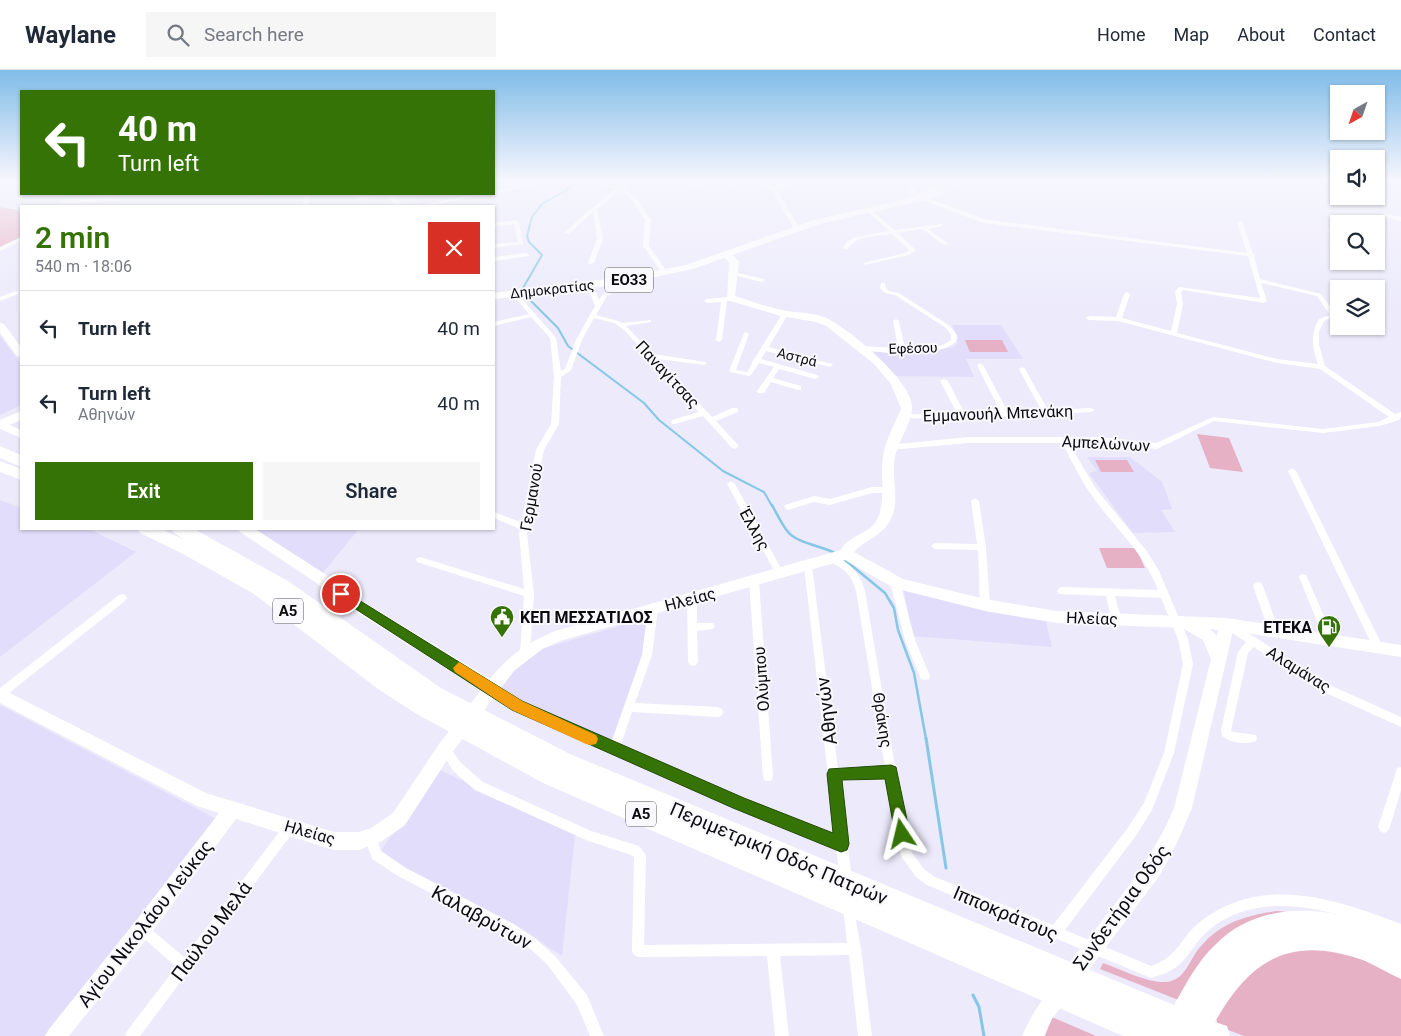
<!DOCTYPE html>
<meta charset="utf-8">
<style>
:root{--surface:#fff;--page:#f6f6f7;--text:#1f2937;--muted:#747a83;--line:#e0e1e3;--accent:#367306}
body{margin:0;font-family:Roboto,sans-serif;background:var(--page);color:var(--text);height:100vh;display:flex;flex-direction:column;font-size:19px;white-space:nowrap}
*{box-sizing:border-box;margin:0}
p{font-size:16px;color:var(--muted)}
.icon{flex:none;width:28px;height:28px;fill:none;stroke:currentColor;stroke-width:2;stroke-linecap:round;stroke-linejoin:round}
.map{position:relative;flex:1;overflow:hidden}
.side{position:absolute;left:20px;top:135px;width:475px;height:325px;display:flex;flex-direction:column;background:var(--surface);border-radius:0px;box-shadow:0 1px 4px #0004}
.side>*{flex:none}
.guide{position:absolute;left:20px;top:20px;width:475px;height:105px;border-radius:0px;box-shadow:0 1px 4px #0004;background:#367306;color:#fff;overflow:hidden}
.needle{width:32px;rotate:220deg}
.tools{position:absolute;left:1330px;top:15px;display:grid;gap:10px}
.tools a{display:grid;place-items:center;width:55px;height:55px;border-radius:0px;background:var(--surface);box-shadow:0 1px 4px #0004;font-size:25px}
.pin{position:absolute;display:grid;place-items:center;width:42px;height:42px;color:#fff;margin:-21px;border:2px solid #fff;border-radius:50%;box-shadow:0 1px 5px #0007}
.me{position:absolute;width:55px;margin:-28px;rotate:350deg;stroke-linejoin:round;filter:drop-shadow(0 0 4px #0008)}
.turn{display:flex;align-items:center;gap:18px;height:105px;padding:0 15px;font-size:22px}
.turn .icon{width:65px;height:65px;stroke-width:2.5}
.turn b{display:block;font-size:35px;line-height:42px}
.round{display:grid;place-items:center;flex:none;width:52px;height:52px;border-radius:0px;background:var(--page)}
.headline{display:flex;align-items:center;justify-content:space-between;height:85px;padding:0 15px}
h1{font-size:30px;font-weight:600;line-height:38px;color:var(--accent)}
.cta{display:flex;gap:10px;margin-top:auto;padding:10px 15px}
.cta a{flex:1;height:58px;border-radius:0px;background:var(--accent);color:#fff;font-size:20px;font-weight:600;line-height:58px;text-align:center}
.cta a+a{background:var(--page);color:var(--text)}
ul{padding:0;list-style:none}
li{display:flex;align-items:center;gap:15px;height:75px;padding:0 15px;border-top:1px solid var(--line)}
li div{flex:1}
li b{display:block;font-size:19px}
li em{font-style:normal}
header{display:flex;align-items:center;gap:30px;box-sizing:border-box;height:70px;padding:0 25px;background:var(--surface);border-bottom:1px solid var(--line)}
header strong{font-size:24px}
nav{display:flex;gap:28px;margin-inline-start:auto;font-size:18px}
.search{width:350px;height:45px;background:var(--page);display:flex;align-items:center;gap:12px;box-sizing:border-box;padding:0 18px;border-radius:0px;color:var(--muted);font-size:19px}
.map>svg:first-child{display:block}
.built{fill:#e2ddfa}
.green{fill:#e6b1c4}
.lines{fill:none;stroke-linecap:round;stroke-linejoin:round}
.stream-far2{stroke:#85c7e7;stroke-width:2}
.stream-far1{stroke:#85c7e7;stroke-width:2.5}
.stream{stroke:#85c7e7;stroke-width:3}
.street{fill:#fff;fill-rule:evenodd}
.secondary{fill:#fff;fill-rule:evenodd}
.primary{fill:#fff;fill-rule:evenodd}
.highway{fill:#fff;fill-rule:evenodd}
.route{fill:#367306;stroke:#234b04}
.slow{fill:#f59e0b}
.labels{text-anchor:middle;stroke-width:4;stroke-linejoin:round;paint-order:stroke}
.far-street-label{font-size:14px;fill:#0c0a11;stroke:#f9f9fd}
.shield{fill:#f9f9fd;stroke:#535258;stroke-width:1}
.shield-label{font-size:15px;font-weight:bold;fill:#0c0a11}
.street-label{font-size:16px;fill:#0c0a11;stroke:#f9f9fd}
.poi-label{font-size:16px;font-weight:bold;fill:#0c0a11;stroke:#f9f9fd;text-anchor:start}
.near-street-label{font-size:19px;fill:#0c0a11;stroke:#f9f9fd}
</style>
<header>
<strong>Waylane</strong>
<div class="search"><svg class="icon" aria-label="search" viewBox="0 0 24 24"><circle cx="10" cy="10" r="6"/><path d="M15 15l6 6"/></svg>Search here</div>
<nav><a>Home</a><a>Map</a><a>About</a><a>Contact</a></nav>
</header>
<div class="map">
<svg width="1401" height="966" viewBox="0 0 1401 966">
<rect width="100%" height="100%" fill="#eceafb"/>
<path class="built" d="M416,124H471L420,134Z
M952,255H1001L1023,289H966L974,307L896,306L873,282L926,283L953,277L957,274L958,268Z
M0,266L21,294V335L0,345Z
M1087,387H1130L1162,412L1172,439L1161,440L1175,462L1133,463L1089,403L1097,401Z
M0,430L21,438V459H89L136,482L0,587Z
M255,459H359L321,505Z
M904,521L975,537L1045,548L1052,577L912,566Z
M636,551L648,554L646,577L612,674L521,635L496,620L515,599L545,578Z
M0,635L218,750L47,966H0Z
M440,700L575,765L562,886L520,858L429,812L380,782L390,767L404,756Z"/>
<path class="green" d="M0,137L18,140L21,146V169L0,178Z
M965,270H1002L1008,282H970Z
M1197,364L1229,368L1243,402L1210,398Z
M1095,390H1127L1134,402H1101Z
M1099,478H1136L1145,498H1107Z
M1277,841L1335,846L1181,931L1100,899L1103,893C1121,899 1146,913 1166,912C1187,910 1189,888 1202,875C1222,852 1248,845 1277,841Z
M1331,877L1401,905V966H1244L1218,956L1216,948L1232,918L1277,883Z
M1052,947L1096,966H1045Z"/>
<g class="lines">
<path class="stream-far2" d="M563,109L570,114V118L542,134L532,147L527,166L529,172L542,185L523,218L525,225L558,258L568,276L644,333L659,350L723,401L764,422L772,436"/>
<path class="stream-far1" d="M772,435C777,444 782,455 788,462C797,473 822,476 835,483
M845,490L885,523L894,538L898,560L914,603L926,669"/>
<path class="stream" d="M926,668L946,798
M973,925L979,937L984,966"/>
<path class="street" d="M551,109H561L494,124V120Z
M575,109H585L620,117L630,109H635L625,118L637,129L651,150L649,176L668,203L667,204H663L643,176L645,150L633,131L621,120L597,139L603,169L594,193L589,194L588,193L597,169L593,142L569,164L564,163L581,147L616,119Z
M708,109H716L691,118L686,117Z
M717,109H724L736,115L731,116Z
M745,109H752L774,117L795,109H802L777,120L800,159L799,160L794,159L772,120Z
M904,109H909L915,121L918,124L953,109H960L922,126L984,149L1247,183L1237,152L1242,151L1253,184L1255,185L1254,186L1260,209L1321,224L1337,246L1324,251L1319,262V274L1325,296L1395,344L1401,342V347L1399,350L1380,356L1323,363L1214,351L1157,379L1101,373H1069L1096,419L1146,480L1159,501L1188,569L1193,594L1174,683L1152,740L1135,767L1065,860L1151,896C1179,887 1181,866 1201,851C1263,804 1336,829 1401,854V866C1343,844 1263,814 1208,861C1197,870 1191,883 1181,893C1173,901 1162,905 1151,908L1057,869L1054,870L1050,868L1049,866L927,815L916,807L901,786L887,707L839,709L852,809L850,813L846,815L842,813L840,809L836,778L610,682L513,639L487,621L486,618L487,615L491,614L495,615L521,633L611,673L642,585L648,539L650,536H656L658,539L652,585L635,633L718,637L722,639L723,642L722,645L718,647L632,642L620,677L835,766L804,496L805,494H811L812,496L838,699L885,697L856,521C851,503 844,499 828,491L827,489L828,487C833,486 835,487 840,489C854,497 861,506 865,521L896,702L912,783L924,799L935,807L1053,855L1127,759L1144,733L1164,683L1183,594L1178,569L1161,528L1115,526L1121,548L1119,551L1116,552L1113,551L1111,548L1106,526L1059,524L1057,521L1059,518L1062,517L1158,520C1142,479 1114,458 1090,423C1079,407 1071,389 1062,373H968L891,380L888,379L887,377L888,375L968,367H1101L1156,373L1213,347L1323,359L1378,352L1389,347L1320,299L1277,293L1118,251L1089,250L1086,248L1089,246L1116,247L1124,224L1127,222L1130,224L1122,248L1171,261L1177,234L1175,222L1179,217L1260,228L1248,186L983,153L915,127L910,122ZM1261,213L1317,226L1330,245L1319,249C1310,264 1312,278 1318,294L1277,289L1177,263L1183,234L1181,222L1183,220L1264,233L1267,231Z
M254,124H268L255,127L252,125Z
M305,124H311L308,136H302Z
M351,124H356L361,127L383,124H394L360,131L354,128Z
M478,124H488L427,136H417Z
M119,128L121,129V131L62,133L59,131L62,129Z
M870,139L895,160L942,154V156L928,159L949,174L944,175L922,159L898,163L915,179V181L909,185L864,195V193L905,183L909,180L892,164C878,166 856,165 848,179H844L843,178L847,171L855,167L889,161L868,142V140Z
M1384,143L1401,147V151L1385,147L1376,155V154H1371Z
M516,150L519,152L523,174L494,178V174L518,172L514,154L494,157V153Z
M1327,159L1339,161V165L1327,161Z
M21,167V171L0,181V177Z
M526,183L529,185L528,186L494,191V187Z
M734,202L764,209L765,210L762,212L732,205L731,204Z
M622,213L627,214L607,226L596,245L618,251L622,253L651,250V252L626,256L653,284L706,292L707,293L704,295L658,289L712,347L732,338H738V342L716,351L739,376L735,379L732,378L703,346L675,354H672L671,352L672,350L699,342L624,260L614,253L594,248L582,270L571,300L561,307L559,354L544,380L527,463L534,524L530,583L528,586L525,587L522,586L520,583L524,526L417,492L416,490L417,488L420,487L524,519L519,463L520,459L494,448V442L521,452L536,380L551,354L554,306L550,268L531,247L494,256V252L529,244L511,223L516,222L556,268L561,301L565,299L576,270L595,236L587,215L592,214L599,230L603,224Z
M881,213H885L886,218L889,221L899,223L950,256L957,265L956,272C935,288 885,284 860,279V277L862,276L898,278L893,251L896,249L899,251L905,279C921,279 938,280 951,270V265L946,258L895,225L885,223L880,218Z
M16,221L19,223L18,224L0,231V227Z
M728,227L731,229L727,231L722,270L719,272L716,270L721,232L707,233L704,231L707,229Z
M785,242L788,244L769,277L832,294L833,295L830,297L766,281L761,289L817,305L819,307L815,309L779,299L773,308L801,316V320H798L771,312L764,323H758L757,321L774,297L759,293L751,305L749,306L730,302L729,301L744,263L746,262L749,264L736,300L747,302L753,291V290L755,288L782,244Z
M980,293L983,295L1008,342L1041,340L1019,299L1022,297L1025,299L1048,340L1091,338L1095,340L1091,342L963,349L902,348L901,346L905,344L958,345L940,311L944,309L948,311L965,344L1001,343L977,295Z
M1292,398L1296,401L1383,577L1381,580L1378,581L1375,580L1373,577L1288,401Z
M731,411L735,414L783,502L784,504L783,506H777L727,414Z
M872,417H889L893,420L889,423H872L830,435L814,432L788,440L784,437L785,435L814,426L830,429Z
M975,428L979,431L986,477L990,535L988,538H982L980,535L978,480L935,479L931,476L935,473L977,474L971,431Z
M1303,504L1306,505L1307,507L1334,569L1332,572L1329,573L1326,572L1324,569L1299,507L1300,505Z
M754,507L757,509L759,511L773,706L772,710L768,711L764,710L763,706L749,511L751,509Z
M895,508L898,510L900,512L915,570L930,606L929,609L925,610L921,609L905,570L890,512L892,510Z
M1258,512L1261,513L1263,516L1279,561L1277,564L1274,565L1271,564L1269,561L1253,516L1255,513Z
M122,524L125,525L127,528L125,531L4,627L0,628V618L119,525Z
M692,525L695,526L697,529V553H713L715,556L713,559L697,561L698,592L696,595L693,596L690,595L688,592L687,529L689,526Z
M1229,552L1258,569L1323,612L1401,647V657L1315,618L1254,577L1248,583L1231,661L1234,662L1256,665L1257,668L1256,671C1245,675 1231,673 1222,666L1221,660L1238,582L1246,572L1226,559L1224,556L1226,553Z
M445,674L449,676L461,693L483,712L591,761L639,776L646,785L644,875L847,873L843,837L845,833L849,831L853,833L861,879L872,966H858L849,885L780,886L789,966H775L767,886L638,887L634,885L632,881L634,787L631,785L586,770L475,720L453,701L440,679L441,676Z
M1401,697V720L1390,757L1388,761L1384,763L1380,761L1378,757L1396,702L1397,698Z
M290,751L294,753L296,757L294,761L140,966H125L127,961L176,897L138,863L136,859L138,855L142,853L146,855L184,887L286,753Z
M371,762L375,764L381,781L406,798L514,854L536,869L555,886L587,925L604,966H590L577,935L547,894L528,877L506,862L398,806L372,789L365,768L367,764Z"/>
<path class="secondary" d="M387,124H395L402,136H394Z
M724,183H730L739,191L735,226C751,231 766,237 782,240C796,243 811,242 824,247C846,256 917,314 912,340C910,355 900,369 896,383C889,404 903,433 888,454C879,467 864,471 854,482L903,509L985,529L1057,541L1227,548L1401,575V587L1233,561L1192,738L1177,773L1160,805L1052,949L1044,966H1022C1034,938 1052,916 1070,892C1107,843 1150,796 1174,738L1211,589L1203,570L1182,558L1057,553L985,541L894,518L845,490L563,570L542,579L514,601L451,684L405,755L382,771L359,780H334L236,749L149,866L69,966H45L49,959L135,852L219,743L197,736L0,633V618L206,723L334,762H359L371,758L393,743L439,674L481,620L347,536L315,512L240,462L238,459H255L325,504L357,528L490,609C508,586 528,572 555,561L841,480C848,465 871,464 878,448C886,428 880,406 883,386C885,371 895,353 901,339L891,314L873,293L826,256L816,252L781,246L727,230L729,192L722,185ZM1210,559L1218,560L1217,566Z
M0,253L4,254L21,277V287L17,286L0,263Z
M0,351L21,360V368L0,359Z"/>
<path class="primary" d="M959,109H970L934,128L820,154L693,199L616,215L494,229V223L616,208L686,195L814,150L928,124Z
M21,341V350L0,359V350Z"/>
<path class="highway" d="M0,376L21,385V397L0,388Z
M0,391L21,399V410L0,402Z
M138,459H161L185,470L174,463L172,459H194L288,511L441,618L570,684L1174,935C1186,914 1197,892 1215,875C1265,824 1343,838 1401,865V909C1387,903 1374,894 1360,889C1289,865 1249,891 1215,952L1227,956L1230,966H1123L543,713L415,643L378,619L254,524L183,484L140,463Z"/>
</g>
<linearGradient id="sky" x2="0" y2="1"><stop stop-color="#80bce8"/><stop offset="0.45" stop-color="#f6f6fd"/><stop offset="1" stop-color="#f6f6fd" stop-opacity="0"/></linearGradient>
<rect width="1401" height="244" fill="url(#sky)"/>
<path class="route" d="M341,519L522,631L744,728L833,763L827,704L829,699L891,695L896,697L910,764L908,769L902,772L897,769L895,764L885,709L842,710L849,774L847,780L841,782L733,738L512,640L337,527V521Z"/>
<path class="slow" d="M459,592L522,631L596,665L598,669L596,674L591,675L586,674L512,640L455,602L453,598Z"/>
<defs>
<g id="civic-pin" transform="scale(1.25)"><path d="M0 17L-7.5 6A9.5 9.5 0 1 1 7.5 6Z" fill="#367306" stroke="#f9f9fd"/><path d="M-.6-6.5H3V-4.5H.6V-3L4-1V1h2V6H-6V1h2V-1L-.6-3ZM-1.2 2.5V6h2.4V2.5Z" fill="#fff"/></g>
<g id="fuel-pin" transform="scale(1.25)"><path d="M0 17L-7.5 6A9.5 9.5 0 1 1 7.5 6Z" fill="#367306" stroke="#f9f9fd"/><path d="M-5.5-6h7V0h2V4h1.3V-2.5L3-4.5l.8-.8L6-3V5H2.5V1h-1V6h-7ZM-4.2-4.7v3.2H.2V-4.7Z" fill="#fff"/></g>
</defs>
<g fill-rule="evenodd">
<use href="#civic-pin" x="502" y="547"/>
<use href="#fuel-pin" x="1329" y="557"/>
</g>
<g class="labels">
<g class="far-street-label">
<text transform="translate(552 219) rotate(-6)" y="5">Δημοκρατίας</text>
<text transform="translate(913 278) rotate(-2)" y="5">Εφέσου</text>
<text transform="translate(797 287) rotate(14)" y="5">Αστρά</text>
</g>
<g class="shield">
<rect x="605" y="197.5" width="48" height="25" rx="4"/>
<rect x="273" y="528.5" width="30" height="25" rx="4"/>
<rect x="626" y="731.5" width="30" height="25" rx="4"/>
</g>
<g class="shield-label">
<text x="629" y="215">ΕΟ33</text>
<text x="288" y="546">Α5</text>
<text x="641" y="749">Α5</text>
</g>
<g class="street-label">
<text transform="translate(668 304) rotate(47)" y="6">Παναγίτσας</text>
<text transform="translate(998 343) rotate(-2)" y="6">Εμμανουήλ Μπενάκη</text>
<text transform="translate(1106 373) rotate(3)" y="6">Αμπελώνων</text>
<text transform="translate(531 427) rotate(-80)" y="6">Γερμανού</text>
<text transform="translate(755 459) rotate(61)" y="6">Έλλης</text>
<text transform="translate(690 529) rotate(-15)" y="6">Ηλείας</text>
<text transform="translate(1092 548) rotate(2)" y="6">Ηλείας</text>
<text transform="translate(1299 599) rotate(32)" y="6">Αλαμάνας</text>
<text transform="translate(761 609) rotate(-94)" y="6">Ολύμπου</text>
<text transform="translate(883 650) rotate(81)" y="6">Θράκης</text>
<text transform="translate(310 762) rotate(16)" y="6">Ηλείας</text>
</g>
<g class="poi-label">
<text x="520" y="553">ΚΕΠ ΜΕΣΣΑΤΙΔΟΣ</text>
<text x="1312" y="563" text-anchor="end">ΕΤΕΚΑ</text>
</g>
<g class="near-street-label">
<text transform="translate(826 641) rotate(-97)" y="7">Αθηνών</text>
<text transform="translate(779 783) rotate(23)" y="7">Περιμετρική Οδός Πατρών</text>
<text transform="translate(1121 837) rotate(-54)" y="7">Συνδετήρια Οδός</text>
<text transform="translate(1006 843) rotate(23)" y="7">Ιπποκράτους</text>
<text transform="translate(482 847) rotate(29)" y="7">Καλαβρύτων</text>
<text transform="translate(145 853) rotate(-52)" y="7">Αγίου Νικολάου Λεύκας</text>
<text transform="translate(211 861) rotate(-53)" y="7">Παύλου Μελά</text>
</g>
</g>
</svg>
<div class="tools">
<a><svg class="needle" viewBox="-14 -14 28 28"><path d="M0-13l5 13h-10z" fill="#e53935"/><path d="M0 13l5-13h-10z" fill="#747a83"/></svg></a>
<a><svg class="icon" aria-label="sound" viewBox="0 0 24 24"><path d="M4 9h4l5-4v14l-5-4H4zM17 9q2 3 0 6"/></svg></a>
<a><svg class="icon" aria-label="search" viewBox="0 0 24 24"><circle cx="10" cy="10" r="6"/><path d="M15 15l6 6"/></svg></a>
<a><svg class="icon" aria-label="layers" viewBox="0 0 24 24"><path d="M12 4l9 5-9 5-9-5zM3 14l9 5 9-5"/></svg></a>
</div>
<div class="pin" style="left:341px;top:524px;background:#d93025"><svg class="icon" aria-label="arrive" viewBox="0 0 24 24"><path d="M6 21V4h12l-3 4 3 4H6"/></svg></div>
<svg class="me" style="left:902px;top:764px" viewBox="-20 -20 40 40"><path d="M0-17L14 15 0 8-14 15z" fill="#367306" stroke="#fff" stroke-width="4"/></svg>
<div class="guide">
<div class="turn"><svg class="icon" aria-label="left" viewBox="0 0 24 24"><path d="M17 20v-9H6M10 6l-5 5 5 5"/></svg><div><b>40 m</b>Turn left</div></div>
</div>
<section class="side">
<div class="headline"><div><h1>2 min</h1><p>540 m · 18:06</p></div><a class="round" style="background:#d93025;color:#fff"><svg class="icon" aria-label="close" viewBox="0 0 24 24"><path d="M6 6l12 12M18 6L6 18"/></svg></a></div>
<ul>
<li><svg class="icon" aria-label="left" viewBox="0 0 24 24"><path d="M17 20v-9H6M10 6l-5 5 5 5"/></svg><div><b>Turn left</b></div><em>40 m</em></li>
<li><svg class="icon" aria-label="left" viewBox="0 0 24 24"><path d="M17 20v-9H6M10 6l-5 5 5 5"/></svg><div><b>Turn left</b><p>Αθηνών</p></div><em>40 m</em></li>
</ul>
<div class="cta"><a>Exit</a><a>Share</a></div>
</section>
</div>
